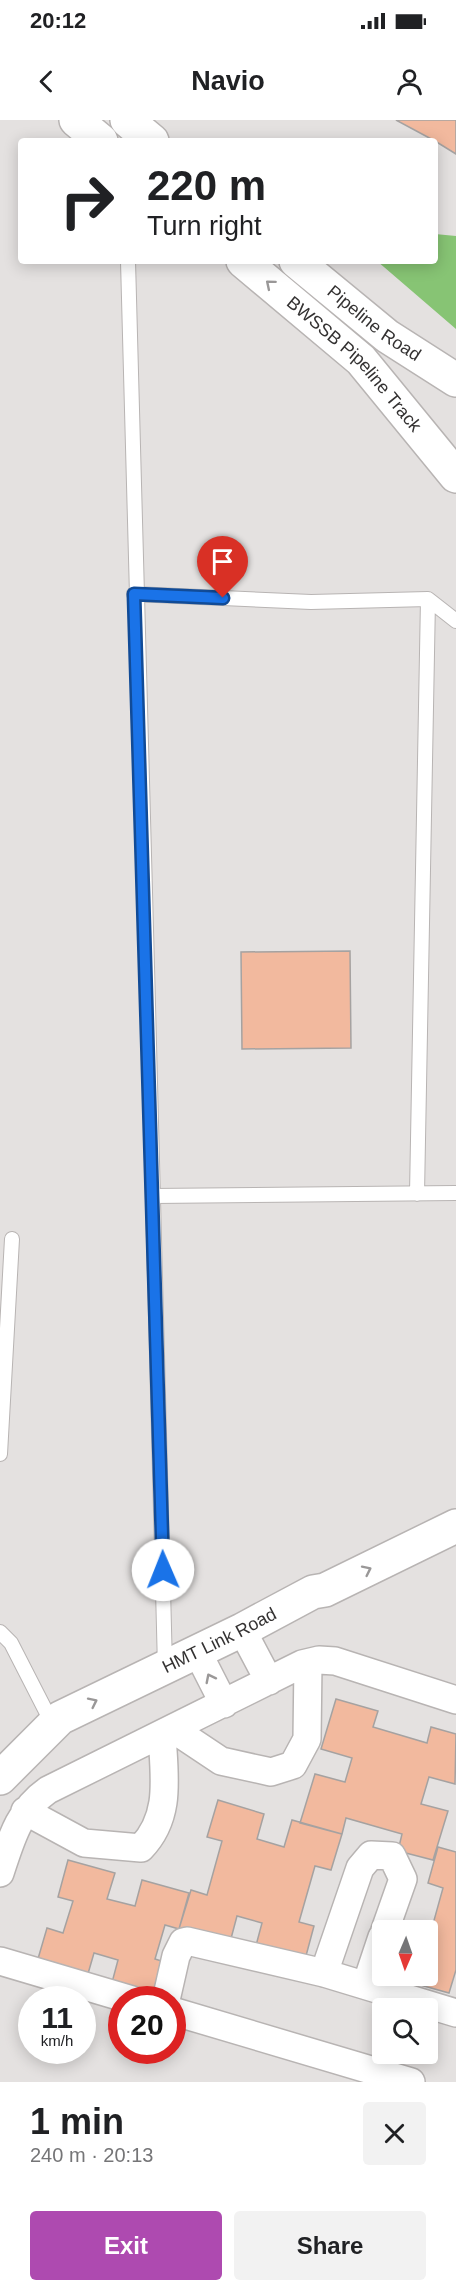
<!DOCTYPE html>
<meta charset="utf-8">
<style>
:root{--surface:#fff;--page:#f2f2f2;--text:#202124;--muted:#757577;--accent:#ae4ab0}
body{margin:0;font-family:Helvetica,sans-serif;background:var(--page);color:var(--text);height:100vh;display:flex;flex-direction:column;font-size:22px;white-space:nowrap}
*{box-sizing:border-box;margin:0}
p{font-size:20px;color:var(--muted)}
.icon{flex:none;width:33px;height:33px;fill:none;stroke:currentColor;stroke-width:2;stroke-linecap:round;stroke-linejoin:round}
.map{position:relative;height:1962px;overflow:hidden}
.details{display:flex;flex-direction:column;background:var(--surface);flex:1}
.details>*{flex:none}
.top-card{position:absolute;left:18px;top:18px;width:420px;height:126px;border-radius:6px;box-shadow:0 3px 15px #0003;background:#fff;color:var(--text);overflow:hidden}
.needle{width:39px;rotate:182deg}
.buttons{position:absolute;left:372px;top:1800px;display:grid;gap:12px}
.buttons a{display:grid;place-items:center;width:66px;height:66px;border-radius:6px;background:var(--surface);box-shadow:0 3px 15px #0003;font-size:30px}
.speed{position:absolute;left:18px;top:1866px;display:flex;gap:12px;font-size:30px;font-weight:700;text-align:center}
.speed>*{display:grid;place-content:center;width:78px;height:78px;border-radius:50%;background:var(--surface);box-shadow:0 3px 15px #0003;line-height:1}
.speed small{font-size:15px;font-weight:400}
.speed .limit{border:9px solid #d22;background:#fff;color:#111}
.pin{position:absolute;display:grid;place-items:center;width:51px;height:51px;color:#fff;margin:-62px -26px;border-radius:50% 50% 50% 0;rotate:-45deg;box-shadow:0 0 6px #0007}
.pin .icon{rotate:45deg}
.me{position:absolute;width:66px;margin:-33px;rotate:359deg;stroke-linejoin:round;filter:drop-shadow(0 0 4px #0008)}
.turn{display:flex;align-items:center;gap:21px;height:126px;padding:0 30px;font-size:27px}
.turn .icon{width:78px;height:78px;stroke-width:2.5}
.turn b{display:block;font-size:42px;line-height:51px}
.round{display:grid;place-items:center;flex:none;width:63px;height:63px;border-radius:6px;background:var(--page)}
.head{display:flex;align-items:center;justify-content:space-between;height:102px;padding:0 30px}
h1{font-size:36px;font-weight:700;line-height:45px}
.cta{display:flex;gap:12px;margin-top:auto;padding:12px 30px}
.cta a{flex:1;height:69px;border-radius:6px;background:var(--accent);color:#fff;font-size:24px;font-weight:700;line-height:69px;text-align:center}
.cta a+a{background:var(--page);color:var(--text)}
.status{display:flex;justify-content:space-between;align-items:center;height:42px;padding:0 30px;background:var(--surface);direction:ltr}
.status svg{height:16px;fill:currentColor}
header{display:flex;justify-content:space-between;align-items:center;height:78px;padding:0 30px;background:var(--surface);font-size:27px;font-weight:700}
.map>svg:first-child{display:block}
.forest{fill:#87c474}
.building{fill:#f2b99e;stroke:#a5a2a1;stroke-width:1.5}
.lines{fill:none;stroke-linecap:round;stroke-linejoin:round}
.service-casing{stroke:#b8b4b3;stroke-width:16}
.minor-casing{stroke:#b8b4b3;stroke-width:30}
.tertiary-casing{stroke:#b8b4b3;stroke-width:36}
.secondary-casing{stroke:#b8b4b3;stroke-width:36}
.service{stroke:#fff;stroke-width:14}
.minor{stroke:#fff;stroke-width:27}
.tertiary{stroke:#fff;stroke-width:33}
.secondary{stroke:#fff;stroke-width:33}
.oneway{stroke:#9a9898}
.route-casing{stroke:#114b97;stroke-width:15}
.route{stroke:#1a73e8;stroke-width:10}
.labels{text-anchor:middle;stroke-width:6;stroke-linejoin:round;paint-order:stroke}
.street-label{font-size:18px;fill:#343232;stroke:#e4e1e0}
</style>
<div class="status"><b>20:12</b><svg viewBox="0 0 49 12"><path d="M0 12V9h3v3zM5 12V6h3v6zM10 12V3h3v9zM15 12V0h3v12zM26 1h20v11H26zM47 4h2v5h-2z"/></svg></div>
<header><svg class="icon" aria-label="back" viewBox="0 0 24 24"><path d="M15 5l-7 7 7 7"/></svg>Navio<svg class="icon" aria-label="person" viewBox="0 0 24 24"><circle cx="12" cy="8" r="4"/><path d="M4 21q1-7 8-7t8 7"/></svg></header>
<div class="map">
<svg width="456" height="1962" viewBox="0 0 456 1962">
<rect width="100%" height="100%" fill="#e4e1e0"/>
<path class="forest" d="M435,114L456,116V209L377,141H435Z"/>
<path class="building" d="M396,0H456V34L435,21Z
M350,831L351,928L242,929L241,832Z
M336,1579L378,1591L373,1607L427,1623L431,1607L456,1614L455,1664L429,1657L421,1684L448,1691L433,1740L398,1731L402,1714L346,1698L342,1714L300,1703L315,1654L345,1662L352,1638L321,1629Z
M218,1680L264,1694L257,1719L284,1727L292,1700L342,1714L331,1750L315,1746L299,1802L314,1806L303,1847L254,1833L262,1803L237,1796L229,1826L178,1812L191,1770L207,1775L222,1721L207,1717Z
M438,1727L456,1732V1850L449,1873L399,1859L400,1856H428V1822L443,1768L428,1763Z
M68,1740L115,1753L107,1779L135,1786L142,1760L189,1773L179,1809L165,1805L155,1839L171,1844L161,1880H141L110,1870L118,1840L94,1833L85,1864L35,1849L47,1808L63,1813L73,1781L58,1777Z"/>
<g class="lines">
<g class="service-casing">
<path id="service" d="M128,141C137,610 157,1078 165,1547
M134,474L311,482L428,479L456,501
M417,1074L428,479
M153,1076L456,1073
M0,1334L12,1119
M0,1512L11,1523L53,1605"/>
</g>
<g class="minor-casing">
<path id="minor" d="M242,1510L269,1561
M197,1531L224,1584
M173,1609L221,1641L271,1652L293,1645L307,1619L308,1543
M25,1691L84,1723L141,1728C172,1696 164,1656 162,1614
M0,1753C11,1720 18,1691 48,1670L302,1544L319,1540L335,1541L456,1580
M0,1841L132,1880
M324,1853L360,1748L371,1735L392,1736L403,1759L385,1810
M366,1865L382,1817
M166,1880L176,1836L183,1822L187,1821L324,1853L456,1893
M172,1891L411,1962"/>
</g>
<g class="tertiary-casing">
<g id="tertiary">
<path id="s1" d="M0,1658L60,1598L242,1510L313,1472L325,1470L456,1406"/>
</g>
</g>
<g class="secondary-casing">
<g id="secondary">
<path d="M76,0L101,21"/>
<path d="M127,0L152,21"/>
<path id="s2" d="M243,141L361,240L456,356"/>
<path id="s3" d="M296,141L387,216L456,260"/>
</g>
</g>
<use href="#service" class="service"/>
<use href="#minor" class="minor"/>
<use href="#tertiary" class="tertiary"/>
<use href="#secondary" class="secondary"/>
</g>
<defs><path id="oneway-chevron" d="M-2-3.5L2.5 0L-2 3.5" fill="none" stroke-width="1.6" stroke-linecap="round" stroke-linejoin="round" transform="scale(1.5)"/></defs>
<g class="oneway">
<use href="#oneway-chevron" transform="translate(270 164) rotate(-140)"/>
<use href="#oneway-chevron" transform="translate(367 1450) rotate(-26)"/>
<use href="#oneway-chevron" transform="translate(210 1558) rotate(-117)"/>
<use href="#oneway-chevron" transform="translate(93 1582) rotate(-26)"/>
</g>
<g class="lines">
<g class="route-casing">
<path id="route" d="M163,1450L134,474L223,478"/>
</g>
<use href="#route" class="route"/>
</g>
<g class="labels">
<g class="street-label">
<text dy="6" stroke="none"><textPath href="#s3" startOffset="100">Pipeline Road</textPath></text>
<text dy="6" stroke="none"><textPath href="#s2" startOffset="152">BWSSB Pipeline Track</textPath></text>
<text dy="6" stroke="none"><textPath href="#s1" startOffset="262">HMT Link Road</textPath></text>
</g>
</g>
</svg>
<div class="buttons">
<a><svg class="needle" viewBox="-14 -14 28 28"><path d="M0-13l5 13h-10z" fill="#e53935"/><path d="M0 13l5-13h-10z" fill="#757577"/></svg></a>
<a><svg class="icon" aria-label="search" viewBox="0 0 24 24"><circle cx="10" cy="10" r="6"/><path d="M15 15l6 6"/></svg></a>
</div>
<div class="speed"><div>11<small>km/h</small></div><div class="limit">20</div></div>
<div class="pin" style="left:223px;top:478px;background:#d93025"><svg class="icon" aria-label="arrive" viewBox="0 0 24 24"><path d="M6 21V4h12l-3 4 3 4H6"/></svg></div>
<svg class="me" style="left:163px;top:1450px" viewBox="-20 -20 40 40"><circle r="19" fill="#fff"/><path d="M0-13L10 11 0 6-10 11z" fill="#1a73e8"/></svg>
<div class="top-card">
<div class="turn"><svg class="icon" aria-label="right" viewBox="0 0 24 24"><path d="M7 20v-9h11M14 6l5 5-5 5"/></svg><div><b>220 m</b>Turn right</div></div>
</div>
</div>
<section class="details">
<div class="head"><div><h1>1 min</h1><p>240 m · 20:13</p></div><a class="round"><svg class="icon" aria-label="close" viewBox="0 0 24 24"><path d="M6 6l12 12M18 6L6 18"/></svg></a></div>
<div class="cta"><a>Exit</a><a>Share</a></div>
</section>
